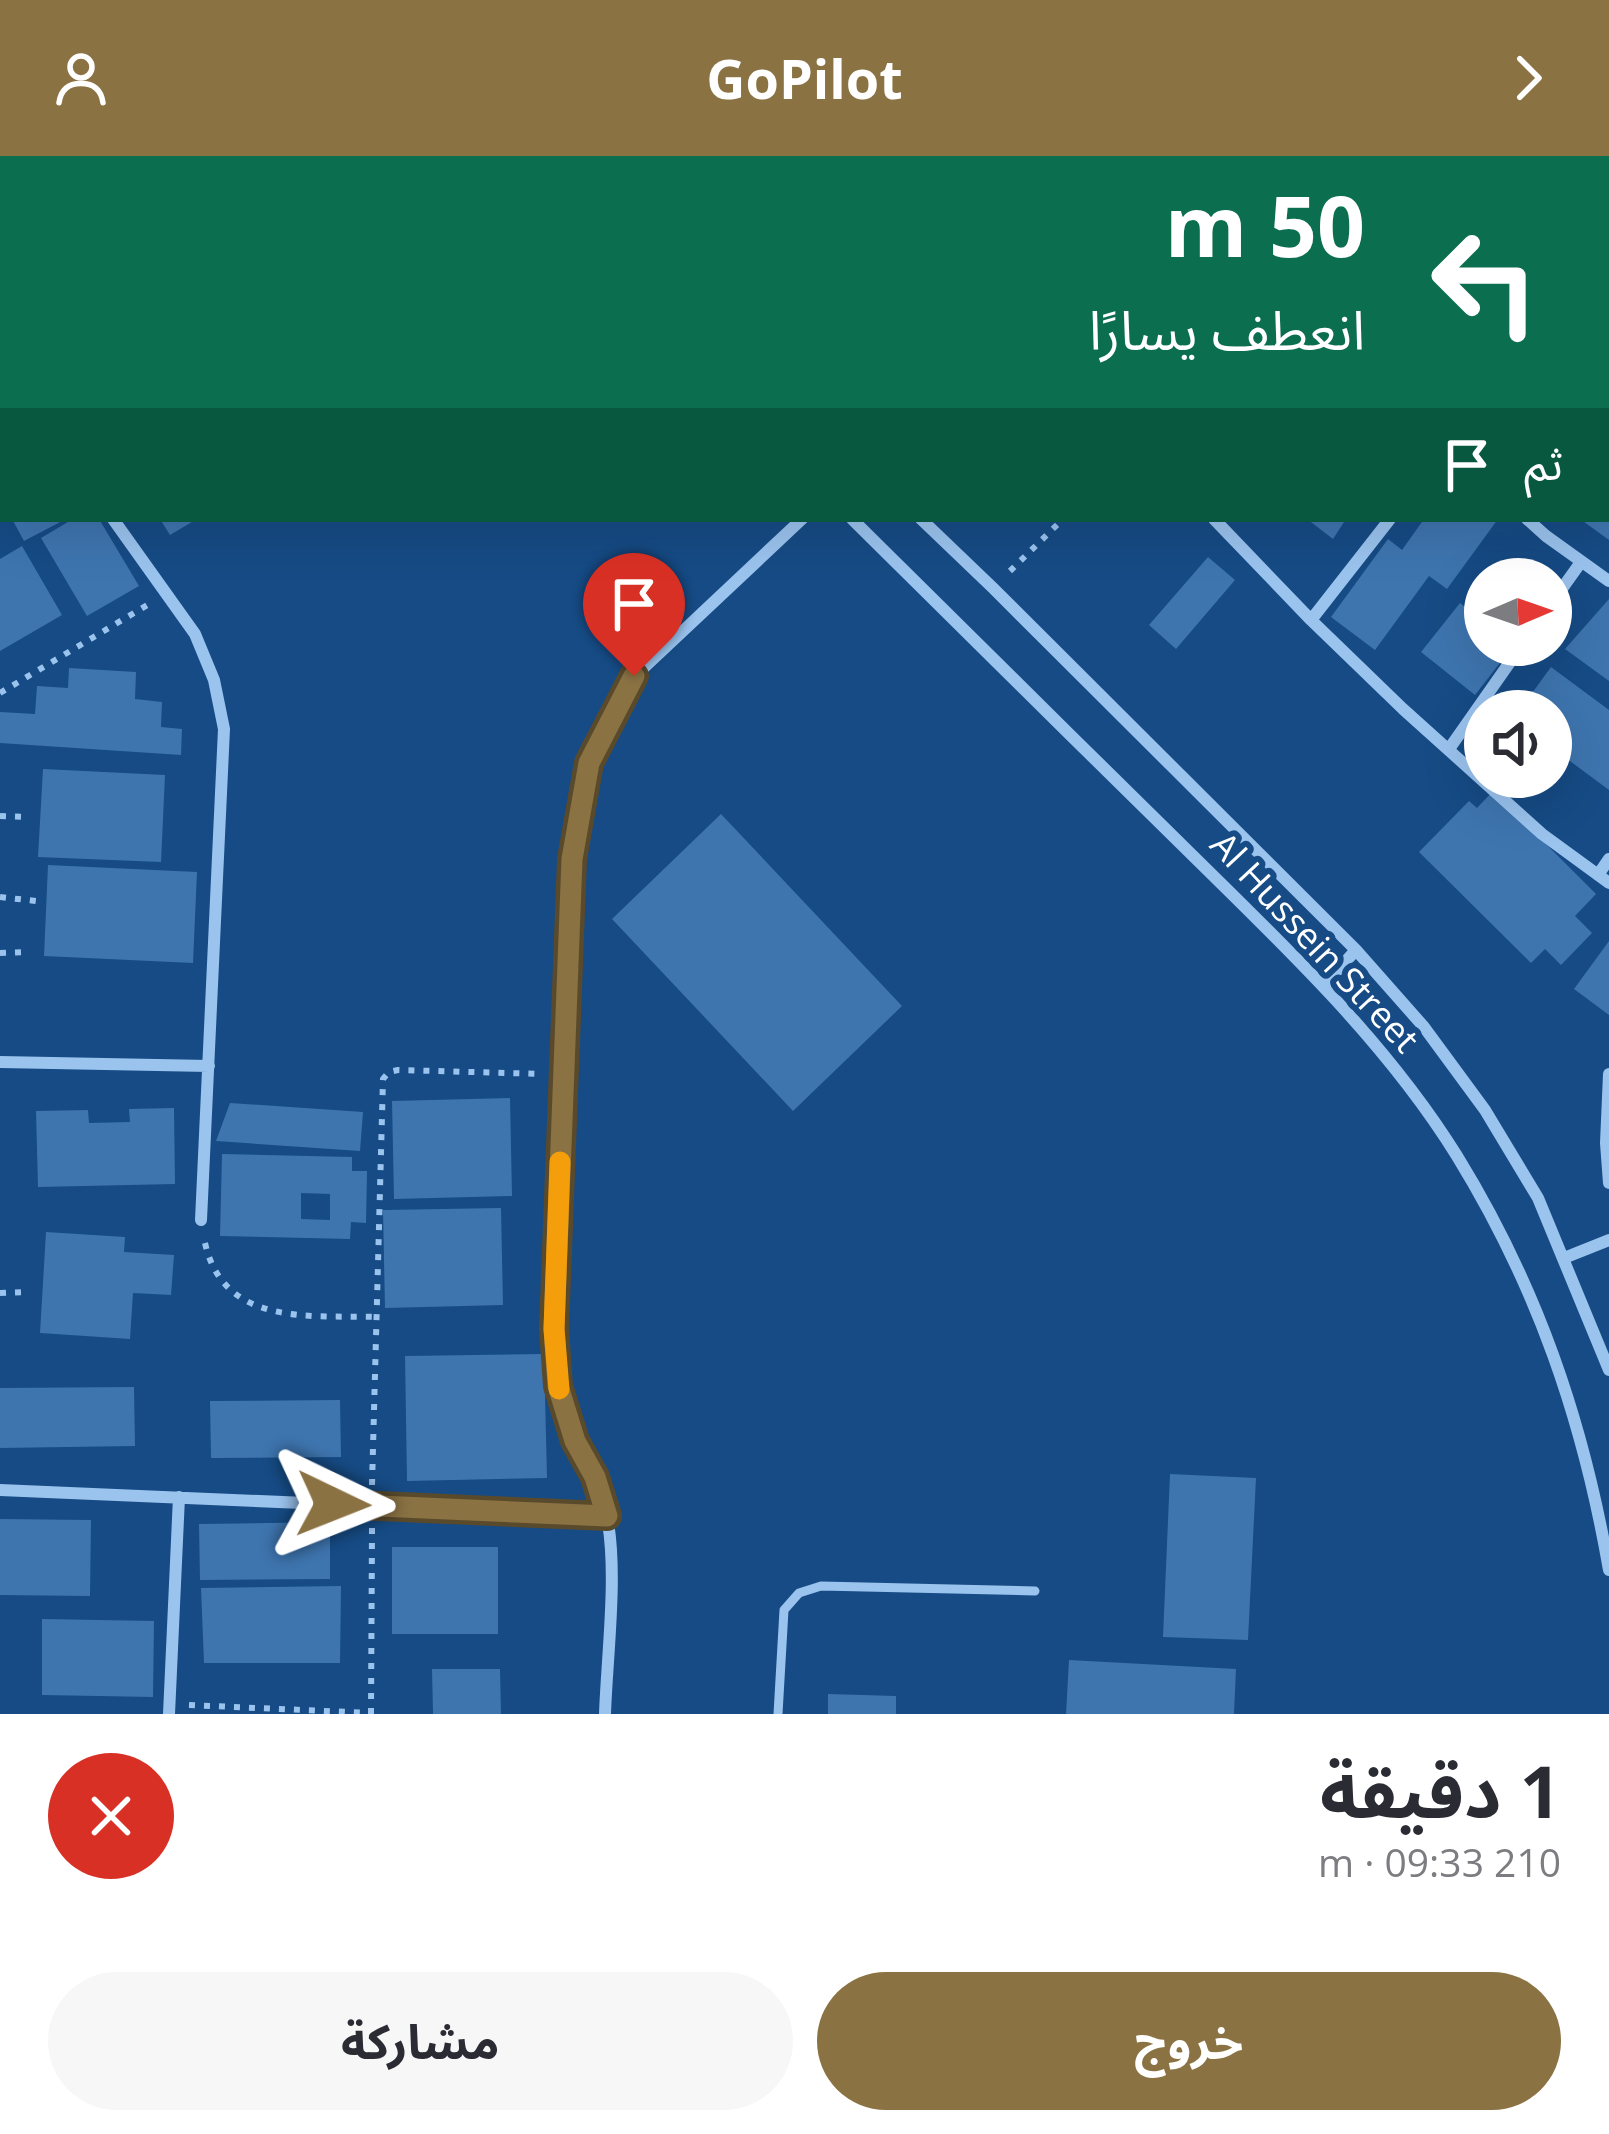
<!DOCTYPE html>
<html lang="ar">
<meta charset="utf-8">
<style>
:root{--surface:#fff;--page:#f7f7f7;--text:#2b2b33;--muted:#7c7c81;--accent:#8a7243}
body{margin:0;font-family:"Open Sans","Noto Sans Arabic",sans-serif;background:var(--page);color:var(--text);direction:rtl;height:100vh;display:flex;flex-direction:column;font-size:45px;white-space:nowrap}
*{box-sizing:border-box;margin:0}
p{font-size:39px;color:var(--muted)}
.icon{flex:none;width:66px;height:66px;fill:none;stroke:currentColor;stroke-width:2;stroke-linecap:round;stroke-linejoin:round}
.map{position:relative;height:1558px;overflow:hidden;direction:ltr}
.side{display:flex;flex-direction:column;background:var(--surface);flex:1}
.side>*{flex:none}
.top-card{position:absolute;left:0px;top:0px;width:1611px;height:366px;box-shadow:0 12px 48px #0002;direction:rtl;background:#0b6e4f;color:#fff;overflow:hidden}
.needle{width:78px;rotate:88deg}
.fabs{position:absolute;left:1464px;top:402px;display:grid;gap:24px}
.fabs a{display:grid;place-items:center;width:108px;height:108px;border-radius:50%;background:var(--surface);box-shadow:0 12px 48px #0002;font-size:60px}
.pin{position:absolute;display:grid;place-items:center;width:102px;height:102px;color:#fff;margin:-123px -51px;border-radius:50% 50% 50% 0;rotate:-45deg;box-shadow:0 0 12px #0007}
.pin .icon{rotate:45deg}
.me{position:absolute;width:132px;margin:-66px;rotate:92deg;stroke-linejoin:round;filter:drop-shadow(0 0 9px #0008)}
.turn{display:flex;align-items:center;gap:42px;height:252px;padding:0 48px;font-size:54px}
.turn .icon{width:156px;height:156px;stroke-width:2.5}
.turn b{display:block;font-size:84px;line-height:102px}
.then{display:flex;align-items:center;height:114px;padding:0 48px;background:#0003;gap:24px;font-size:45px}
.round{display:grid;place-items:center;flex:none;width:126px;height:126px;border-radius:63px;background:var(--page)}
.overview{display:flex;align-items:center;justify-content:space-between;height:204px;padding:0 48px}
h1{font-size:72px;font-weight:700;line-height:90px}
.cta{display:flex;gap:24px;margin-top:auto;padding:24px 48px}
.cta a{flex:1;height:138px;border-radius:72px;background:var(--accent);color:#fff;font-size:48px;font-weight:700;line-height:138px;text-align:center}
.cta a+a{background:var(--page);color:var(--text)}
header{display:flex;justify-content:space-between;align-items:center;height:156px;padding:0 48px;background:var(--accent);color:#fff;font-size:54px;font-weight:700}
.map>svg:first-child{display:block}
.building{fill:#3e75af;fill-rule:evenodd}
.lines{fill:none;stroke-linecap:round;stroke-linejoin:round}
.path{stroke:#9ac3ee;stroke-width:6;stroke-dasharray:6 9;stroke-linecap:butt}
.lane{stroke:#9ac3ee;stroke-width:9}
.street{stroke:#9ac3ee;stroke-width:12}
.route-casing{stroke:#5a4a2c;stroke-width:30}
.route{stroke:#8a7243;stroke-width:21}
.slow{stroke:#f59e0b;stroke-width:21}
.labels{text-anchor:middle;stroke-width:12;stroke-linejoin:round;paint-order:stroke}
.street-label{font-size:36px;fill:#fff;stroke:#164b85}
</style>
<header><svg class="icon" aria-label="forward" viewBox="0 0 24 24"><path d="M9 5l7 7-7 7"/></svg>GoPilot<svg class="icon" aria-label="person" viewBox="0 0 24 24"><circle cx="12" cy="8" r="4"/><path d="M4 21q1-7 8-7t8 7"/></svg></header>
<div class="map">
<svg width="1609" height="1558" viewBox="0 0 1609 1558">
<rect width="100%" height="100%" fill="#164b85"/>
<path class="building" d="M12,363H66L24,385Z
M73,363H99L139,430L87,460L41,382Z
M160,363H197L170,379Z
M1307,363H1346L1333,383Z
M1424,363H1498L1447,433L1429,420L1375,494L1331,461L1388,383L1402,394Z
M1580,363H1609V384Z
M22,390L62,459L0,495V403Z
M1208,401L1235,424L1176,493L1149,469Z
M1609,443V525L1565,493Z
M1460,447L1485,467V489H1514L1475,539L1421,496Z
M1551,511L1609,554V634L1551,591V555H1519Z
M69,512L136,516L135,543L162,546L161,571L182,573L181,599L0,587V556L35,558L37,530L68,532Z
M43,613L165,619L161,706L38,701Z
M1493,635L1596,738L1575,760L1592,777L1561,809L1545,793L1531,807L1419,696L1469,645L1477,652Z
M721,658L902,850L793,955L612,763Z
M48,709L197,716L193,807L44,800Z
M1609,785V859L1574,833Z
M510,942L512,1040L394,1043L392,945Z
M230,947L363,956L360,995L216,985Z
M174,952L175,1028L38,1031L36,955L88,954L89,967L130,966L129,953Z
M222,998L352,1001V1015H367L366,1067L351,1066L350,1083L220,1080ZM301,1037L330,1038V1064L301,1063Z
M501,1052L503,1149L385,1152L383,1054Z
M46,1076L125,1081L124,1096L174,1099L171,1139L133,1137L130,1183L40,1177Z
M544,1198L547,1322L407,1325L405,1200Z
M134,1231L135,1290L0,1292V1232Z
M340,1244L341,1301L211,1302L210,1245Z
M1170,1318L1256,1322L1248,1484L1163,1481Z
M0,1363L91,1364L90,1440L0,1439Z
M330,1366V1423L200,1424L199,1368Z
M392,1391H498V1478H392Z
M341,1430L340,1507H204L201,1432Z
M42,1463L154,1465L153,1541L42,1539Z
M1069,1504L1236,1513L1234,1558H1066Z
M432,1513H500L501,1558H433Z
M828,1538L896,1540V1558H828Z"/>
<g class="lines">
<path class="path" d="M123,3L128,0
M0,88L3,86
M1010,415L1063,363
M0,537L149,448
M0,660L29,661
M0,741L36,745
M0,797L29,796
M205,1087C224,1171 310,1159 377,1161
M0,1137L29,1136
M372,1329L383,923L389,916L398,914L542,918
M189,1549L371,1557
M371,1558L372,1372"/>
<path class="lane" d="M778,1558L784,1454L799,1437L821,1430L1035,1435"/>
<path class="street" d="M485,0L488,3
M559,0L562,3
M870,0L872,3
M1319,0L1320,3
M1480,0L1489,3
M960,3L963,0
M1206,3L1209,0
M1608,88L1609,89
M0,208L3,212
M1608,230L1609,229
M113,363L195,478L214,524L224,573L201,1064
M852,363C961,471 1071,580 1181,688C1280,786 1383,881 1457,1000C1537,1130 1583,1264 1609,1414
M921,363L993,432L1356,794L1424,871L1485,954L1538,1042L1609,1214
M1214,363L1311,464L1403,553L1542,678L1609,727
M1527,363L1546,380L1609,425
M1551,448L1581,406
M1311,464L1390,363
M1449,593L1522,489
M1598,719L1609,703
M1324,829L1356,794
M0,906L209,910
M1609,918L1606,987L1609,1027
M1564,1102L1609,1084
M0,1334L607,1360
M169,1558L179,1341
M605,1558C607,1499 618,1417 607,1361C601,1332 585,1310 574,1283C560,1247 556,1211 554,1173L572,703L589,607L635,520L802,363"/>
</g>
<g class="lines">
<g class="route-casing">
<path id="route" d="M333,1348L607,1360L595,1321L575,1285L558,1230L554,1173L572,703L589,607L634,520"/>
</g>
<use href="#route" class="route"/>
<path class="slow" d="M559,1233L554,1173L560,1006"/>
</g>
<g class="labels">
<g class="street-label">
<text transform="translate(1315 786) rotate(47)" y="13">Al Hussein Street</text>
</g>
</g>
</svg>
<div class="fabs">
<a><svg class="needle" viewBox="-14 -14 28 28"><path d="M0-13l5 13h-10z" fill="#e53935"/><path d="M0 13l5-13h-10z" fill="#7c7c81"/></svg></a>
<a><svg class="icon" aria-label="sound" viewBox="0 0 24 24"><path d="M4 9h4l5-4v14l-5-4H4zM17 9q2 3 0 6"/></svg></a>
</div>
<div class="pin" style="left:634px;top:520px;background:#d93025"><svg class="icon" aria-label="arrive" viewBox="0 0 24 24"><path d="M6 21V4h12l-3 4 3 4H6"/></svg></div>
<svg class="me" style="left:333px;top:1348px" viewBox="-20 -20 40 40"><path d="M0-17L14 15 0 8-14 15z" fill="#8a7243" stroke="#fff" stroke-width="4"/></svg>
<div class="top-card">
<div class="turn"><svg class="icon" aria-label="left" viewBox="0 0 24 24"><path d="M17 20v-9H6M10 6l-5 5 5 5"/></svg><div><b>50 m</b>انعطف يسارًا</div></div>
<div class="then">ثم<svg class="icon" aria-label="arrive" viewBox="0 0 24 24"><path d="M6 21V4h12l-3 4 3 4H6"/></svg></div>
</div>
</div>
<section class="side">
<div class="overview"><div><h1>1 دقيقة</h1><p>210 m · 09:33</p></div><a class="round" style="background:#d93025;color:#fff"><svg class="icon" aria-label="close" viewBox="0 0 24 24"><path d="M6 6l12 12M18 6L6 18"/></svg></a></div>
<div class="cta"><a>خروج</a><a>مشاركة</a></div>
</section>
